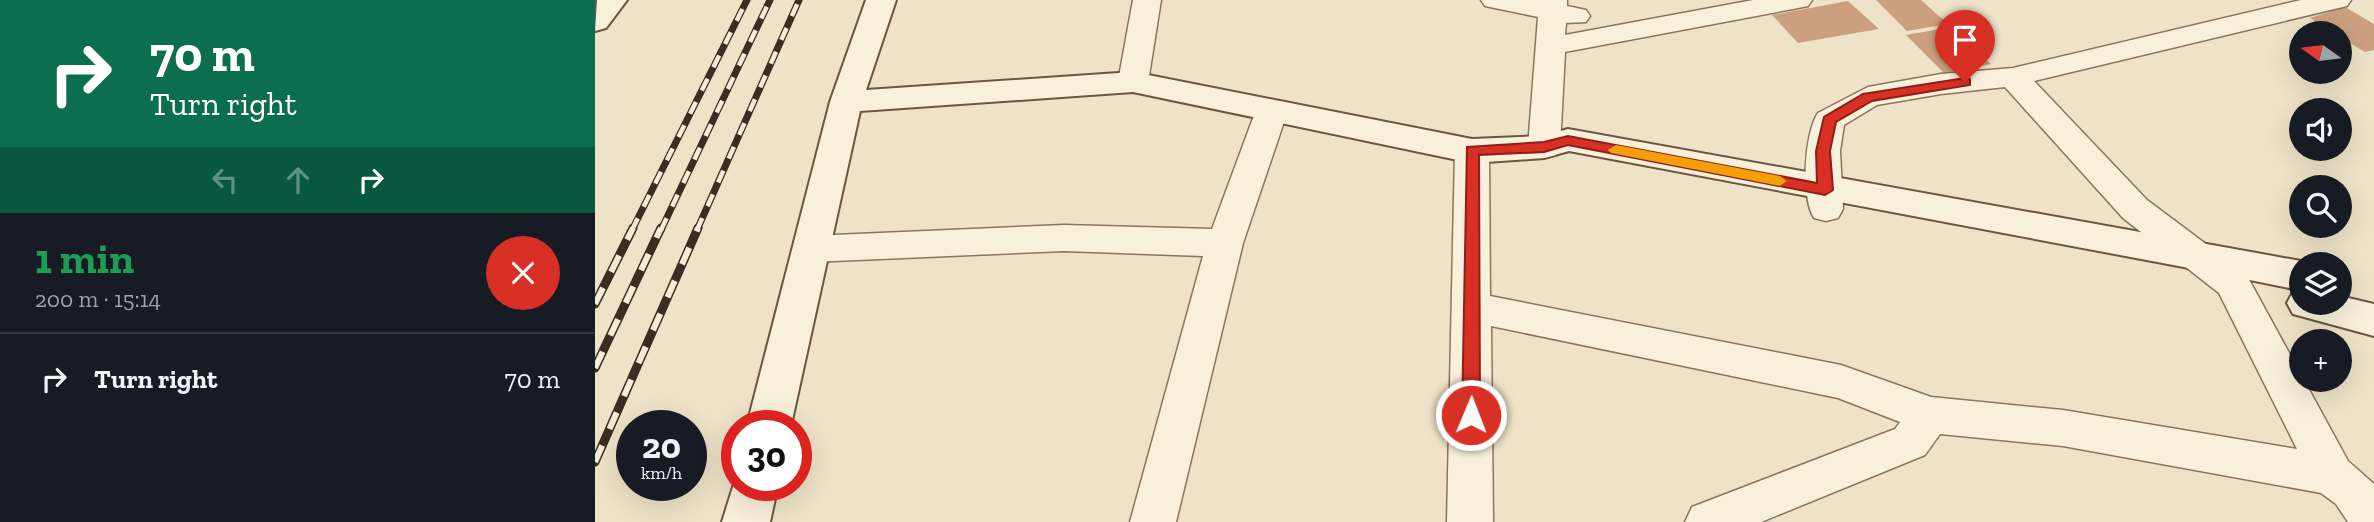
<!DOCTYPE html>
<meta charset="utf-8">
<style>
:root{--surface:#171b24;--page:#242831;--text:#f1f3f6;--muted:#9ea1a6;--line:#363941}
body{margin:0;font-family:"Zilla Slab",serif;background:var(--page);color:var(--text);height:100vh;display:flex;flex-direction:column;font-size:26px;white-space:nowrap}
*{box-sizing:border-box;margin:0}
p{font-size:23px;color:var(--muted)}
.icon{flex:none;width:38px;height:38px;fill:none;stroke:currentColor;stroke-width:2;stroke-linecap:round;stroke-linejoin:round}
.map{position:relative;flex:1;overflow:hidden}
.drawer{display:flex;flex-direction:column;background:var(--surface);width:595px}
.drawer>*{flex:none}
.guide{background:#0b6e4f;color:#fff;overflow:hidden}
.needle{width:46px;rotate:284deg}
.fabs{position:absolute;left:1694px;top:21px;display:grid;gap:14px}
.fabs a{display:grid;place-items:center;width:63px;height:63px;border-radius:50%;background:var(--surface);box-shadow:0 7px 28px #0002;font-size:35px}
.speed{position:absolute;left:21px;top:410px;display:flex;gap:14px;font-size:35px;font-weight:700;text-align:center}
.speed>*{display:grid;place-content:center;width:91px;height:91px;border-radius:50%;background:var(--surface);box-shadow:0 7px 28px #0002;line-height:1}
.speed small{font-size:18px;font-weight:400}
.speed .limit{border:10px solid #d22;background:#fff;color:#111}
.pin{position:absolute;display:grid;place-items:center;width:60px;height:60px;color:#fff;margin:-72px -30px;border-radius:50% 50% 50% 0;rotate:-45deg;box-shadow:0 0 7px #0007}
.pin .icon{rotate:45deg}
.me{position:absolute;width:77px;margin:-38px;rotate:1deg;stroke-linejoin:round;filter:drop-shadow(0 0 5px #0008)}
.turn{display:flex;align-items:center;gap:24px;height:147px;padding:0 35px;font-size:32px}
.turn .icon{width:91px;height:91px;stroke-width:2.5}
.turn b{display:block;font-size:49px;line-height:60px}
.lanes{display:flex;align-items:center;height:66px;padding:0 35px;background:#0003;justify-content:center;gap:35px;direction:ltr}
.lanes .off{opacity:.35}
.round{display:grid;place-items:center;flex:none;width:74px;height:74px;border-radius:37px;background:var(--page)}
.summary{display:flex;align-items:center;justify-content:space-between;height:119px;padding:0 35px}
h1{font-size:42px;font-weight:700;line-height:52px;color:#1e9e55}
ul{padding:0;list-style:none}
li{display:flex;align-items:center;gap:21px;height:91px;padding:0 35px;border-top:2px solid var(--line)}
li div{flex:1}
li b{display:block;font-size:26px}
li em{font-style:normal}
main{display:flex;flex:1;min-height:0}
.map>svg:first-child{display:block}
.building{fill:#cc9f7f}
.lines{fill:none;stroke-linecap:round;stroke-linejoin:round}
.street-casing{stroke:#8a755d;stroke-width:3}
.secondary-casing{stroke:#6c5640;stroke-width:4}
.street{fill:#f9f0dc;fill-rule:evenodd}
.secondary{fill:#f9f0dc;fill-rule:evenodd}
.rail-far1-casing{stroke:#3b2d21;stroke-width:7}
.rail-casing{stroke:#3b2d21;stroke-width:9}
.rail-far1{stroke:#f6edd8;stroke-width:4.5;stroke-dasharray:13;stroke-linecap:butt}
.rail{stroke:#f6edd8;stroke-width:6;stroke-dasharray:18;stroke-linecap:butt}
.route{fill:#d93025;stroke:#8d1f18;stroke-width:2}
.slow{fill:#f59e0b}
</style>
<main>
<section class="drawer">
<div class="guide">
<div class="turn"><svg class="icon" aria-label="right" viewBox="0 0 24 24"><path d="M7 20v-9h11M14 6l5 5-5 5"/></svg><div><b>70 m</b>Turn right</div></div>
<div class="lanes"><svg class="icon off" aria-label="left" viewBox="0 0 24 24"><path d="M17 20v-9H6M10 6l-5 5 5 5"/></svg><svg class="icon off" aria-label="ahead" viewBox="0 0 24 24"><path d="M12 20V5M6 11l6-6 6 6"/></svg><svg class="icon" aria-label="right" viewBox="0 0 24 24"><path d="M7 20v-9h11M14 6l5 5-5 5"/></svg></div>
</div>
<div class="summary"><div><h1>1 min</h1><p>200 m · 15:14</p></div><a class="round" style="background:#d93025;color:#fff"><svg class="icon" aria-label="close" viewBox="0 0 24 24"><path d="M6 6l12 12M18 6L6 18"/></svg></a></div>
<ul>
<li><svg class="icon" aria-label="right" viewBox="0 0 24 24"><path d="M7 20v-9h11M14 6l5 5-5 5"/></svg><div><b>Turn right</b></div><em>70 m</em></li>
</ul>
</section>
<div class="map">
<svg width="1779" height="522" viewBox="0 0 1779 522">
<rect width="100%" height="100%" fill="#eee3c8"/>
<path class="building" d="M1281,0H1326L1353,24L1312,31Z
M1253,1L1284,29L1203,43L1177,15Z
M1750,7L1779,24V50L1770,52L1745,37V33H1739L1715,18Z
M1356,27L1396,64L1349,73L1311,35Z"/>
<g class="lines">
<g class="street-casing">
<path id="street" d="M538,0H566L553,82L549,89L538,92L527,89L523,82Z
M886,0H972V6L991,10L995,16L991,22L971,23L970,35L1158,0H1217L1213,6L1203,8L970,52L965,147L961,155L949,158L937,155L933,147L943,17L890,6Z
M1706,0H1756L1752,6L1439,81L1552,200L1651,274L1753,461L1779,484V522H1753L1741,504L1726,493L1468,446L1345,434L1330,455L1166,522H1090L1097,507L1300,429L1305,422L1243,398L896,326L898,522H852L860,151L865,143L877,140L889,143L894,151L895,296L1246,365L1336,397L1468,410L1702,449L1624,293L1528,218L1410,87L1346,94L1282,105L1249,125L1245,151L1248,209L1243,218L1231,221L1219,218C1206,197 1209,134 1223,113L1273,87L1346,74L1418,68Z
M677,100L688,103L693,110L648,243L581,522H535L608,256L469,251L216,262L203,258L198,249L203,240L216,236L469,225L617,229L661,110L666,103Z"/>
</g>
<g class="secondary-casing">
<path id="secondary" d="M2,0H32L11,28L0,31Z
M271,0H301L271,90L538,72L877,139L948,136L973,129L1706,261L1715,264H1706V303H1745V296L1779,304V336L1698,314L1692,303L1698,292L1704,290L1615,272L974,151L949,158L877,163L538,92L265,111L196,425H152L235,102Z
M142,474V485H183L175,522H127Z"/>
</g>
<use href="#street" class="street"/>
<use href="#secondary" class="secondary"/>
<g class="rail-far1-casing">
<path id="rail-far1" d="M37,230L152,0
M66,230L175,0
M102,230L204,0"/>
</g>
<g class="rail-casing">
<path id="rail" d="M0,304L38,228
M0,368L66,228
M0,462L103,228"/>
</g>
<use href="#rail-far1" class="rail-far1"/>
<use href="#rail" class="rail"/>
</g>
<path class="route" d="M1370,78L1375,79V85L1277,101L1241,122L1235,151L1238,190L1230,195L973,145L949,152L884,155L885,415L876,423L870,421L867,415L872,147L949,142L973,136L1222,183L1221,151L1229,117L1268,94Z"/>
<path class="slow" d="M1021,145L1185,176L1192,181L1185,186L1016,153L1013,150Z"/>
</svg>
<div class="fabs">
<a><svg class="needle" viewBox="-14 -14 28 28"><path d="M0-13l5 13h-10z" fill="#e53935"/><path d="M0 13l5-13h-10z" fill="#9ea1a6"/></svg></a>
<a><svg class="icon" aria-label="sound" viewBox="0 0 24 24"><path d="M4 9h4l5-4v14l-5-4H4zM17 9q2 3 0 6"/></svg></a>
<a><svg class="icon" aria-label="search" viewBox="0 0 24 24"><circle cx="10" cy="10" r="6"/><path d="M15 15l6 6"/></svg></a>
<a><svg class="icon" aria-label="layers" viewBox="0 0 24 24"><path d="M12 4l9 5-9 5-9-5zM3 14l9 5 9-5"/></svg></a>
<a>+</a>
</div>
<div class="speed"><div>20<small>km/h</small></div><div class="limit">30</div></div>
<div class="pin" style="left:1370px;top:82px;background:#d93025"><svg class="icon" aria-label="arrive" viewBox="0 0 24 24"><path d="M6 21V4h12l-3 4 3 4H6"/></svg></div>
<svg class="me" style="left:876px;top:415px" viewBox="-20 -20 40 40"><circle r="17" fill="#d93025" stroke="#fff" stroke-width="3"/><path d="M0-11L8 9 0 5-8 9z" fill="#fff"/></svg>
</div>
</main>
